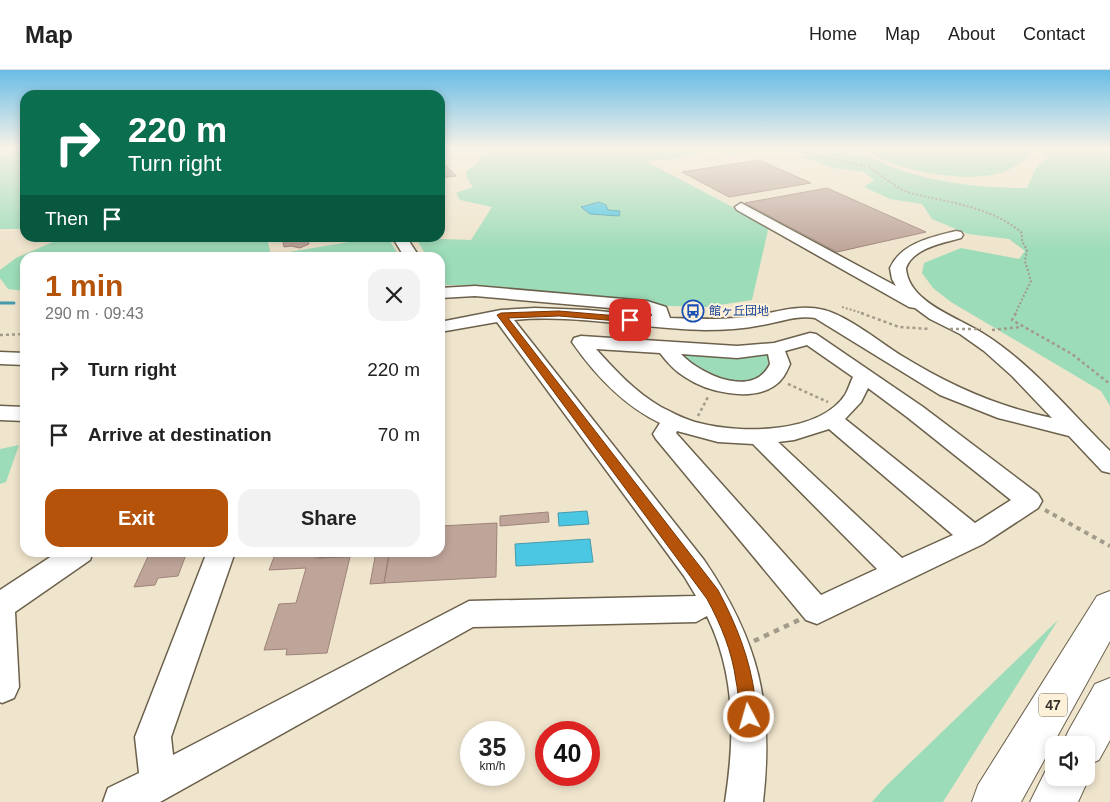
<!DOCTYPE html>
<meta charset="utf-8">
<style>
:root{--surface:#fff;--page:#f2f2f2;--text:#222;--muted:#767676;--line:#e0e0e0;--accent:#b45309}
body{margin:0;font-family:Helvetica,"Noto Sans JP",sans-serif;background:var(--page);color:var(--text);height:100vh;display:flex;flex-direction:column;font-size:19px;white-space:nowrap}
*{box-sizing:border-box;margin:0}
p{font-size:16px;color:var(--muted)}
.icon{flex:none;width:28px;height:28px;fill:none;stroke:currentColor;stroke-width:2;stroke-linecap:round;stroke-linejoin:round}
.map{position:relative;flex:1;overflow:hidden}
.side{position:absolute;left:20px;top:182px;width:425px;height:305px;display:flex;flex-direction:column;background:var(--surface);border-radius:15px;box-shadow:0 2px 8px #0003}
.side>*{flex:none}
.guide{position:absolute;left:20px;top:20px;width:425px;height:152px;border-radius:15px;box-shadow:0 2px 8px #0003;background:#0b6e4f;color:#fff;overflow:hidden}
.buttons{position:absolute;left:1045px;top:666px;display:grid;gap:10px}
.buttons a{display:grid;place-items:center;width:50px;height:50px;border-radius:10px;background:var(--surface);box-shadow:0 2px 8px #0003;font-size:25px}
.speed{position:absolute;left:460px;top:651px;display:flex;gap:10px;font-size:25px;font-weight:700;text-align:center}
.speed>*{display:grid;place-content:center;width:65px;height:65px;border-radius:50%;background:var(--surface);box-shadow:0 2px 8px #0003;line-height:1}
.speed small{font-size:12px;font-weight:400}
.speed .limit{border:8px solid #d22;background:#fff;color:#111}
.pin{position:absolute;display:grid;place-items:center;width:42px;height:42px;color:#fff;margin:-21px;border-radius:10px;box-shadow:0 2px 8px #0006}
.me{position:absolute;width:55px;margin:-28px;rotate:354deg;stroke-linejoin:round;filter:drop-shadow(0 0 4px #0008)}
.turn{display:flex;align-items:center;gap:18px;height:105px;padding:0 25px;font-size:22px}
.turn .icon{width:65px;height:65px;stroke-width:2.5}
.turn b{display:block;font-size:35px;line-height:42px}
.then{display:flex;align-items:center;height:48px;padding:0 25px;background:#0003;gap:10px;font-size:19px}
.round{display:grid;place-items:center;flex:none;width:52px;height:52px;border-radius:15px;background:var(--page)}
.head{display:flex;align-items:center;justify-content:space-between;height:85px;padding:0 25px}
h1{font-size:30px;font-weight:800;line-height:38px;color:var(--accent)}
.primary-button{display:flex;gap:10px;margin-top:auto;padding:10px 25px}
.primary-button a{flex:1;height:58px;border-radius:15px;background:var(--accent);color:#fff;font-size:20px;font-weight:800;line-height:58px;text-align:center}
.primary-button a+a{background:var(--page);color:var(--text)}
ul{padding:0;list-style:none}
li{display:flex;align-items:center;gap:15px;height:65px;padding:0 25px}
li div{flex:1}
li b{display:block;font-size:19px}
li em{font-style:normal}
header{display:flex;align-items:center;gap:30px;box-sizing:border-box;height:70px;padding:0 25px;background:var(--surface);border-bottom:1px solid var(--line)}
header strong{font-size:24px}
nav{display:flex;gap:28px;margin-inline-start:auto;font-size:18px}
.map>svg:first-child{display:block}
.green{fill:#9ddcb9}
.water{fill:#4bc7e3;stroke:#459aab}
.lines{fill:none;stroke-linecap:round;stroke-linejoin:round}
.stream{stroke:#459aab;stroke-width:3}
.building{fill:#bea499;stroke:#9d8379}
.minor-casing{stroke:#6b614c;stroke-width:3}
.major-casing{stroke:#6b614c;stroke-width:2}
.path-far3{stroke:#a39a89;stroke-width:2;stroke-dasharray:2 2;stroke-linecap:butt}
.path-far2{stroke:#a39a89;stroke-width:2.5;stroke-dasharray:3 3;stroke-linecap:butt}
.path-far1{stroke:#a39a89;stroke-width:4;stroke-dasharray:4.5 4.5;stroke-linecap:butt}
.path{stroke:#a39a89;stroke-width:4.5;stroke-dasharray:5.5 5.5;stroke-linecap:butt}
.minor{fill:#fff;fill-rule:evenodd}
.major{fill:#fff;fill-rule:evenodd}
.path-bridge{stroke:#a39a89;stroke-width:2.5;stroke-dasharray:3 3;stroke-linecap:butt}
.route{fill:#b45309;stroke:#753606}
.labels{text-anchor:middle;stroke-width:4;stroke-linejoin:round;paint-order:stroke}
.far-transit-label{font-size:12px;fill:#164399;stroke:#fdf1d9;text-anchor:start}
.shield{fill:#fdf1d9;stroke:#726b5e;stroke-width:1}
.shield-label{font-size:14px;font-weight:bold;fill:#373229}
</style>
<header>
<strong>Map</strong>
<nav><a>Home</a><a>Map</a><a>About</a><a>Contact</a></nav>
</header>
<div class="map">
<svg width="1110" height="732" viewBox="0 0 1110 732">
<rect width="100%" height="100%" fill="#efe4cc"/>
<path class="green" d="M21,78H25V159H0V86Z
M483,78H802L731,84L708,81L680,88L645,91L769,156L752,230L706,237L670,236L483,216L443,215L440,210V188L427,187L416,168L471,170L492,137L460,130L456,123L473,117L467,108L466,101L477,94L479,88L490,83Z
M862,78H1016L1033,84C1023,91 1011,100 1000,103C964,114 891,100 862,78Z
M1028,78H1110V336L1101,321L951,232L933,218L922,203L924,193L961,178L1019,189L1025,181L1009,169L968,164L932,149L922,134L890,129L864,117L874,110L864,102L833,98L799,86C821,85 846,80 867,86C876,89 883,94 892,97C934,113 982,118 1027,118L1036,98L1049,86Z
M62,168H212L236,170L267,168L271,185L349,172L355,168H388L400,187L25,188V221L8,219L0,208V200L16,188Z
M685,283H767L776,287L770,305L742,313L717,310L678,288Z
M19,375L6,412L0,414V379Z
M1058,550L943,732H872L885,717Z"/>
<path class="water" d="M599,132L606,135L608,140L620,141L619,146L590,144L581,137Z
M587,441L589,454L559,456L558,443Z
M590,469L593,492L516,496L515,474Z"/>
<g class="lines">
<path class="stream" d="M0,233H14"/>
</g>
<path class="building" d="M759,90L811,113L729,127L682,102Z
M440,91H442L456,106L440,108Z
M827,118L926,162L837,182L745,133Z
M282,168H307L309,174L300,178L291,176L284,177Z
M548,442L549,452L500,456V446Z
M497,453L496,507L384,513L390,482H440V456Z
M150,482H187L178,506L158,508L155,515L134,517Z
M276,482H317L315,488L350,487L327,583L286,585L287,579L264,580L279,534L296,533L306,498L269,500Z
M320,482H371V485L318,488Z
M376,482H389L384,513L370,514Z"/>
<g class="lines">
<g class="minor-casing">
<path id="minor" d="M741,133L896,216L892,209L890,198C901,173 932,167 956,161L961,162L963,165L961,168C943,173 913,178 906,198C908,233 960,248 984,264C1032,294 1070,342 1110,381V403L1102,401L1069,366L998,348L940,325L815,248C797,245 780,252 762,255C743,259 724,260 705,260C641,259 578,244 514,250L704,490C759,571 774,635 763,732H725C735,669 736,605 707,546L696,552L473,557L160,732H103L108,718L139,703L135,667L207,482H235L171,667L173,685L469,531L696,526L684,506L497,252L440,262V252L501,240L535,238L587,240L652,246V244L644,241L475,226L440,228V218L475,216L647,231L666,237L670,248C695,249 721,250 746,247C772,244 797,233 824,240C848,246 881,273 902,286C949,315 998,337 1052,348L1012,306L984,281L960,264L930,249L915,238L909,237L737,140L735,137Z
M393,168H407L420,188H405Z
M810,263L816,264L923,337L1038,424L1042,431L1038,438L983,474L817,554L806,550L656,369L653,364L660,353C623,335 595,305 572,272L574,268L581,266L737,276L774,273ZM807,275L853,307C850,313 848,320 845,325C819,364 740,364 699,353C686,350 673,343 661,337C635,322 616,301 596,279L660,283C667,292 675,301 685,307C707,322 750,332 774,316C783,310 786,303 790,294L785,281ZM681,284L737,288L768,284L770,294C753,329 701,305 681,284ZM868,318L907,347L1011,430L975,453L845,349L861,332ZM829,359L953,465L902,488L778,372L794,370ZM677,361L718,372L753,374L877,499L821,525L676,363Z
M0,282L25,283V295L0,294Z
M0,336L25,337V351L0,350Z
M58,482H93L90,490L15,542L19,617L14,628L2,633L0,632V520Z"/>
</g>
<g class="major-casing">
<path id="major" d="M1110,521V571L1021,732H972L978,715L1097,526Z
M1110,608V670L1099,690L1086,696V675H1062L1069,660L1095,614Z
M1054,690V708H1086V702L1089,708L1078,732H1030L1050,692Z"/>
</g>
<path class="path-far3" d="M786,78L869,97L897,117L907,122C947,133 989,135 1022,163V171L1027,180L1025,191L1031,211L1015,244
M842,237L865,244"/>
<path class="path-far2" d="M861,243L899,257L930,259
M1016,243L1012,250L1072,284L1110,314
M992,260L1020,257
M0,265L25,264
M788,314L828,332
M698,346L709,325"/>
<path class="path-far1" d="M1045,440L1110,476"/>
<path class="path" d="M754,571L799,550"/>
<use href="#minor" class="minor"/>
<use href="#major" class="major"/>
<path class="path-bridge" d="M950,259H981"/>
</g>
<linearGradient id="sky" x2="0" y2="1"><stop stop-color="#69bce6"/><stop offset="0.43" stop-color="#f8f3e8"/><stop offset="1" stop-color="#f8f3e8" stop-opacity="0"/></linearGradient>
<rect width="1110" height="181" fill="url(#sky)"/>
<path class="route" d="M559,241L630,247L634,250L630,252L559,246L508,248L718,520C736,554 750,588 755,627C756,636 759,645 755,654L749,656L743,654C738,640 739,625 736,611C732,581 721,555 707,529L497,245L501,243Z"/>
<defs>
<g id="bus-ring" transform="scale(1.125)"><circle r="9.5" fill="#fdf1d9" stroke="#1a4fb4" stroke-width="1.5"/><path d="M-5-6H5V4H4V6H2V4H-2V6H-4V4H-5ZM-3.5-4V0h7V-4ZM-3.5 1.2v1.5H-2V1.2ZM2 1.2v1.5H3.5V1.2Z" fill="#1a4fb4"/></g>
</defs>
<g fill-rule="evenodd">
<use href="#bus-ring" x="693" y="241"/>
</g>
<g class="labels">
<g class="far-transit-label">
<text x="709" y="245">館ヶ丘団地</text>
</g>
<rect class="shield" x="1039" y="623.5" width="28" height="23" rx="4"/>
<g class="shield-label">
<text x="1053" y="640">47</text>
</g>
</g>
</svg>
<div class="buttons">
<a><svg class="icon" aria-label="sound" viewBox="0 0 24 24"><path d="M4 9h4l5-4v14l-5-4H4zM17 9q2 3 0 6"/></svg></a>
</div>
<div class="speed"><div>35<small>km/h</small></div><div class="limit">40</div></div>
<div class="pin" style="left:630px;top:250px;background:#d93025"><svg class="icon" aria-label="arrive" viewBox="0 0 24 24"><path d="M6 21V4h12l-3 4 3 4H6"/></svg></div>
<svg class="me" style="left:749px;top:647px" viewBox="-20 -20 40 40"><circle r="17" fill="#b45309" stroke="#fff" stroke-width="3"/><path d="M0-11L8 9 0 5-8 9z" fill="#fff"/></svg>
<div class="guide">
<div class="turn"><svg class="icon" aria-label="right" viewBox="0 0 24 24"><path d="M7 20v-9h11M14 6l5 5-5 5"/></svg><div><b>220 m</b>Turn right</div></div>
<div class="then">Then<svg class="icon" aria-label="arrive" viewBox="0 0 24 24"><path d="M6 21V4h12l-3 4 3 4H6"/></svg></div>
</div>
<section class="side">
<div class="head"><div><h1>1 min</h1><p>290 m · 09:43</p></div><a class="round"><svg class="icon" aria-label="close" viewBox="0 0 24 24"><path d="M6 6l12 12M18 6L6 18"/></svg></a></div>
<ul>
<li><svg class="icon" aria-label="right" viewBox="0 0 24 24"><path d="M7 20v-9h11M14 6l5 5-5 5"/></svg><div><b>Turn right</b></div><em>220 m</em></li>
<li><svg class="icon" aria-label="arrive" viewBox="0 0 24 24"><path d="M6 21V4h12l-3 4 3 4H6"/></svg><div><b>Arrive at destination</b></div><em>70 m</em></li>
</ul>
<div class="primary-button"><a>Exit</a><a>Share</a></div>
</section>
</div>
